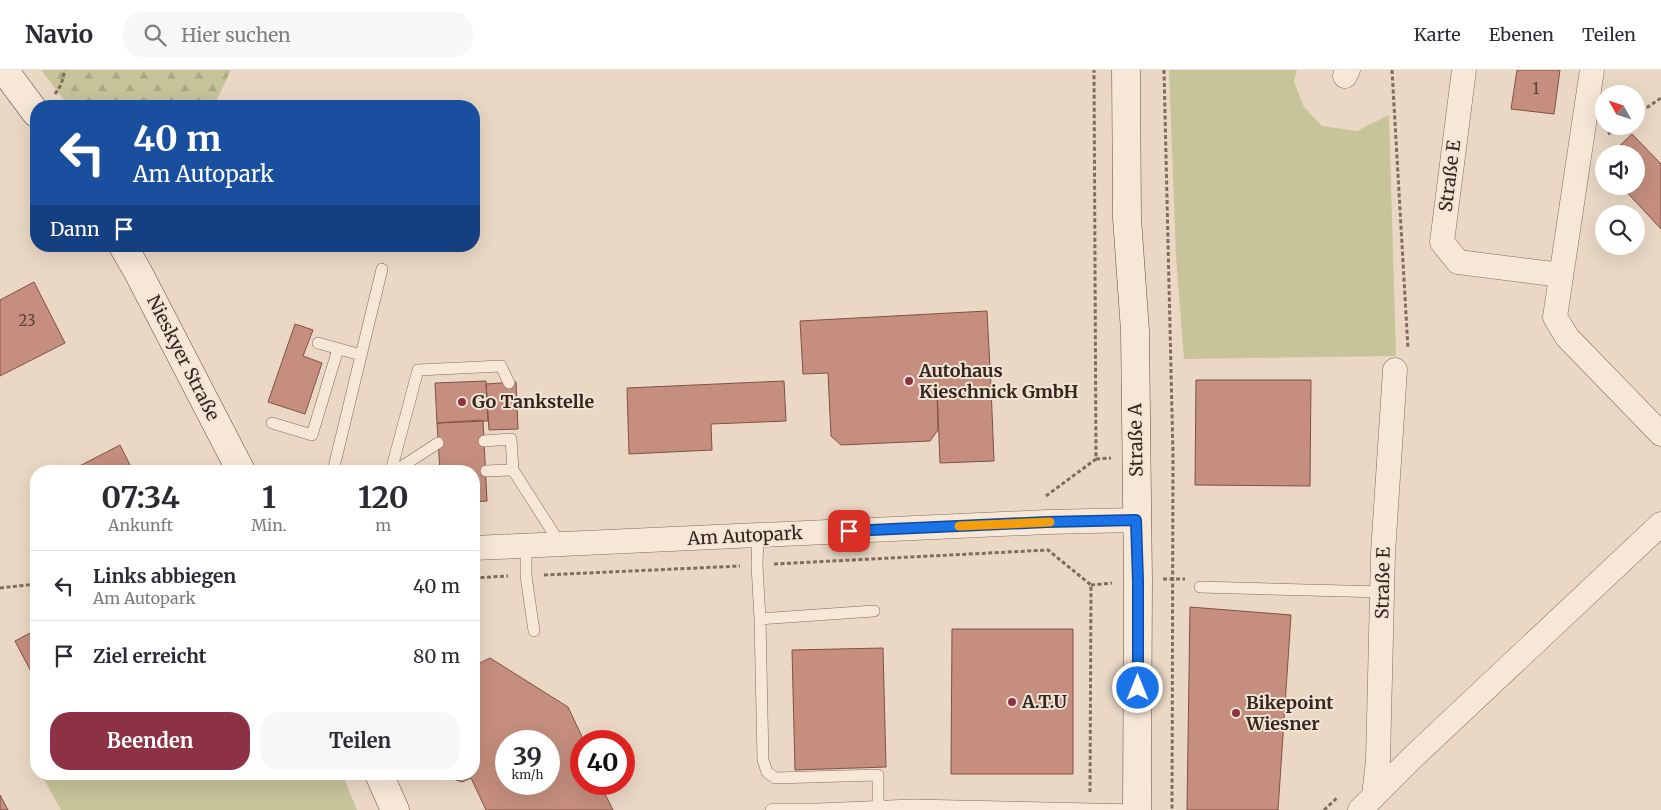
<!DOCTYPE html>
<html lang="de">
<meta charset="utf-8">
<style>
:root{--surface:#fff;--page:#f7f7f7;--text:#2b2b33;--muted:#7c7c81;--line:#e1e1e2;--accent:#8d3244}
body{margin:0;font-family:Merriweather,serif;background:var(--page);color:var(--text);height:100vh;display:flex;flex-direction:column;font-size:19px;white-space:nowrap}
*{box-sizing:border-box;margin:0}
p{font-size:16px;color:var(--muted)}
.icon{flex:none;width:28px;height:28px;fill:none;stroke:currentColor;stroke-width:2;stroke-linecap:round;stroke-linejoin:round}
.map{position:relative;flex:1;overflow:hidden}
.sheet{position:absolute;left:30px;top:395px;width:450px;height:315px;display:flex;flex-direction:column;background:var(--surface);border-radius:20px;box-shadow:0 5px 20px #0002}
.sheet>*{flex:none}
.top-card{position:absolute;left:30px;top:30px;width:450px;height:152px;border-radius:20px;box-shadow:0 5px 20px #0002;background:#1a4fa0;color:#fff;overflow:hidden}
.needle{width:32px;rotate:310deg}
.controls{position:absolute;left:1595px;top:15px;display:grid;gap:10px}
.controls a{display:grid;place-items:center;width:50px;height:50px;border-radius:50%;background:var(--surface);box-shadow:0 5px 20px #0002;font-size:25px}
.speed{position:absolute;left:495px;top:660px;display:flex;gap:10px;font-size:25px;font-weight:700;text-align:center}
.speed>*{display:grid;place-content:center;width:65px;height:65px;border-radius:50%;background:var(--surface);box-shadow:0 5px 20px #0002;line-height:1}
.speed small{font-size:12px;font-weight:400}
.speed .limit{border:8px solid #d22;background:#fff;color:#111}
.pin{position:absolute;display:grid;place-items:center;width:42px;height:42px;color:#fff;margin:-21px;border-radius:10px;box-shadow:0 2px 8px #0006}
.me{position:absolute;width:55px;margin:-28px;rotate:0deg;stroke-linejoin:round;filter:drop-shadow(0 0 4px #0008)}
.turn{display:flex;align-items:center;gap:18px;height:105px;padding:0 20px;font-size:22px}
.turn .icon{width:65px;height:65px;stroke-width:2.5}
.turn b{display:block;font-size:35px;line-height:42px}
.then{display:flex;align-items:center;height:48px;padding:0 20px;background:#0003;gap:10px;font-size:19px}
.eta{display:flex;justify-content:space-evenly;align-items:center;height:85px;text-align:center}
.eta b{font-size:30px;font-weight:700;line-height:35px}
.action{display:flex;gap:10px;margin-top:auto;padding:10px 20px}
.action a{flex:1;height:58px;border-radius:20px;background:var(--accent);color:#fff;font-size:20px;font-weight:700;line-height:58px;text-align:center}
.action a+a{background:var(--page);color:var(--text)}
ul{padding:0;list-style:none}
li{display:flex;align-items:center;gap:15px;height:70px;padding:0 20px;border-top:1px solid var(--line)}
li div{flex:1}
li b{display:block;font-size:19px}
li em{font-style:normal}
header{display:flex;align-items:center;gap:30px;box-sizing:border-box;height:70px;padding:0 25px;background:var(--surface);border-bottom:1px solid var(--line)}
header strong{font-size:24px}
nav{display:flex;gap:28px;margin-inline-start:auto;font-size:18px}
.search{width:350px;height:45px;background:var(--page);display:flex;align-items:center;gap:12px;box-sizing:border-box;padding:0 18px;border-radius:20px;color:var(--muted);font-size:19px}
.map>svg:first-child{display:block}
.green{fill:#c7c49a}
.forest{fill:url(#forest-firs)}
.building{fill:#c58e7e;stroke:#805144;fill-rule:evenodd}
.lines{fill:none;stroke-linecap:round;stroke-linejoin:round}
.lane-casing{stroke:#836a5c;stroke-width:12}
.street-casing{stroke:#836a5c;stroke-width:25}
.secondary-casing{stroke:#654b40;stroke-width:29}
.path{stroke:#836a5c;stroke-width:3;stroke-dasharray:4 2.5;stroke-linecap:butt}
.lane{stroke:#f6e7d7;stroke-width:11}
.street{stroke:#f6e7d7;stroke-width:24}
.secondary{stroke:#f6e7d7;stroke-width:28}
.route-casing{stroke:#114b97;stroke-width:12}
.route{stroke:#1a73e8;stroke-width:9}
.slow{stroke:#f59e0b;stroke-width:9}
.poi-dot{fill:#8d3244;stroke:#f2e4d4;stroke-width:2}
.labels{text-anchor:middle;stroke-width:4;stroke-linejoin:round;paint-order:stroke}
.number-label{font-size:15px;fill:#594037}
.street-label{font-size:18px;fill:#35261f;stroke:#f2e4d4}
.poi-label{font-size:18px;font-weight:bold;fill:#35261f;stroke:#f2e4d4;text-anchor:start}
</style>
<header>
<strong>Navio</strong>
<div class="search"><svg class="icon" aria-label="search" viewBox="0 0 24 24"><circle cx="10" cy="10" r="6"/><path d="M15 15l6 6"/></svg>Hier suchen</div>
<nav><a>Karte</a><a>Ebenen</a><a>Teilen</a></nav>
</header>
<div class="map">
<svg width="1661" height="740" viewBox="0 0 1661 740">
<defs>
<pattern id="forest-firs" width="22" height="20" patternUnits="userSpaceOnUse" patternTransform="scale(1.25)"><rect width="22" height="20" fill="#c7c49a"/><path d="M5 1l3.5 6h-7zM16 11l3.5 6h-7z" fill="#aca884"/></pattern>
</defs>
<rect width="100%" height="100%" fill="#ead8c5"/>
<path class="green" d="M1169,0H1297L1294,12L1304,37L1322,56L1357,61L1389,45L1396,286L1184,289L1176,187Z
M41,704H342L357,740H61Z"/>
<path class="forest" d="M41,0H231L214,36H69Z"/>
<path class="building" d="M1517,0H1560L1554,44L1511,39Z
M1632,64L1661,94V159L1621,116H1636V84H1611Z
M34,212L65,273L0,306V230Z
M987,241L991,317L937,319L938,360L930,371L841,375L831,366L828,303L803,304L800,251Z
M295,254L313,260L303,286L322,293L305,344L268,332Z
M1196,310H1311L1310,416L1195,415Z
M486,311L488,351L437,353L435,313Z
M784,311L786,351L711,354L712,380L629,384L627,318Z
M516,312L518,359L489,360L486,314Z
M991,317L994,391L940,393L937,319Z
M483,350L487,431L474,432V401H440L437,353Z
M120,375L133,401H70Z
M1190,537L1291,545L1278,740H1187Z
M952,559H1073V704H951Z
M36,560V611L15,571Z
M883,578L886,697L795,700L792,580Z
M490,588L568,637L584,671H581V714H600L613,740H486L471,708L462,712L439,704H474V596ZM506,671H549V714H506Z
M0,725L8,740H0Z"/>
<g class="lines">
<g class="lane-casing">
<path id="lane" d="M318,273L361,285
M272,353L312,365L338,279
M484,371L511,369L513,400
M333,401L382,199
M391,401L418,300L501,296L509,313
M395,401L438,373
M486,401L513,400L561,475
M758,465L757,495L760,549L763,690L767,702L775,708L878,705V740
M526,476V506L534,561
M1200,517L1383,522
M760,549L874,541
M771,740L773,739H818L912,735L1137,740"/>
</g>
<g class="street-casing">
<path id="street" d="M1464,0L1442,172L1458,192L1561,205
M1592,0L1555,247L1567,267L1661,364
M1345,6L1348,0
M474,478L1047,452L1136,450
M1374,726L1378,690L1383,483L1395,300
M1360,740L1413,687L1661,454"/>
</g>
<g class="secondary-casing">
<path id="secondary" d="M4,0L36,43
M1126,0L1127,148L1135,261L1138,511L1137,740
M123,176L138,202L241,401
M379,704L395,740"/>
</g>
<path class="path" d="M1164,0L1173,386L1172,740
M1392,0L1408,279
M55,24L61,15L65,0
M1636,45L1661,28
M1608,64L1620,56
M1096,389L1111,388
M1046,426L1096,389L1094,0
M774,494L1048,480L1091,515L1090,722
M544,505L740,496
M474,508L508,506
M1163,509H1185
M1091,515L1112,513
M0,518L36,514
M1324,740L1338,727"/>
<use href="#lane" class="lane"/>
<use href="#street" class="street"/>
<use href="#secondary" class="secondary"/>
</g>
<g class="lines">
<g class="route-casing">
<path id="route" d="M849,461L1047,452L1136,450L1138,511V618"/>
</g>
<use href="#route" class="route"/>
<path class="slow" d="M959,456L1050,452"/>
</g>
<g class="poi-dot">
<circle cx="909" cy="311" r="5"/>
<circle cx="462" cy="332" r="5"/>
<circle cx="1012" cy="632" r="5"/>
<circle cx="1236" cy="643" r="5"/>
</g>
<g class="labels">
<g class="number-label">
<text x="1536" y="24">1</text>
<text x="27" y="256">23</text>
</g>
<g class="street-label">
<text transform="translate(1450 106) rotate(-83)" y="6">Straße E</text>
<text transform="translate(183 288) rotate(63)" y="6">Nieskyer Straße</text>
<text transform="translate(1136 370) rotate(-91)" y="6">Straße A</text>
<text transform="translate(745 466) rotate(-3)" y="6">Am Autopark</text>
<text transform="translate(1383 513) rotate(-89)" y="6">Straße E</text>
</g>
<g class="poi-label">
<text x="919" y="307">Autohaus<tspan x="919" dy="21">Kieschnick GmbH</tspan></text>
<text x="472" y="338">Go Tankstelle</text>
<text x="1022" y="638">A.T.U</text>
<text x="1246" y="639">Bikepoint<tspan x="1246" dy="21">Wiesner</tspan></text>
</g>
</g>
</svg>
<div class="controls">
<a><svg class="needle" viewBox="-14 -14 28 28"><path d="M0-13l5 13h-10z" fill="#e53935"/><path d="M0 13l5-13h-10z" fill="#7c7c81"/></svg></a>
<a><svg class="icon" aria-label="sound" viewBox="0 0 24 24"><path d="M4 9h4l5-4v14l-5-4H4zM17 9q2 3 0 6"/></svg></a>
<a><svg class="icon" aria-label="search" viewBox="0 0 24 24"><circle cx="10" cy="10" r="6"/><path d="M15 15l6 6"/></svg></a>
</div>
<div class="speed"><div>39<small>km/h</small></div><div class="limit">40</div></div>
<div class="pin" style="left:849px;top:461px;background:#d93025"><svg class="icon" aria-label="arrive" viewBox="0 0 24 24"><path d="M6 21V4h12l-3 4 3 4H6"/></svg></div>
<svg class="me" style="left:1138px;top:618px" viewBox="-20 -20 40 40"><circle r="17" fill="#1a73e8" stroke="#fff" stroke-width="3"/><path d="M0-11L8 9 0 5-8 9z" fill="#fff"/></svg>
<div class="top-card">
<div class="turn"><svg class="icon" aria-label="left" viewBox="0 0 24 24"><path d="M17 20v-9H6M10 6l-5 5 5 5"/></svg><div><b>40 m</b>Am Autopark</div></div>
<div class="then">Dann<svg class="icon" aria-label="arrive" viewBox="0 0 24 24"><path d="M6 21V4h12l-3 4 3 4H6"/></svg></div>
</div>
<section class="sheet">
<div class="eta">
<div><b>07:34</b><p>Ankunft</p></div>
<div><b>1</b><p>Min.</p></div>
<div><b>120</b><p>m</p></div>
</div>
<ul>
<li><svg class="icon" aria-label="left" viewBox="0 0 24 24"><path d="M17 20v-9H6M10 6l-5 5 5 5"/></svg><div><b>Links abbiegen</b><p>Am Autopark</p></div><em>40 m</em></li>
<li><svg class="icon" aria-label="arrive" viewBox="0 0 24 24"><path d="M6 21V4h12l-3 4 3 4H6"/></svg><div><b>Ziel erreicht</b></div><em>80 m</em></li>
</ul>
<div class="action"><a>Beenden</a><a>Teilen</a></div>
</section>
</div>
